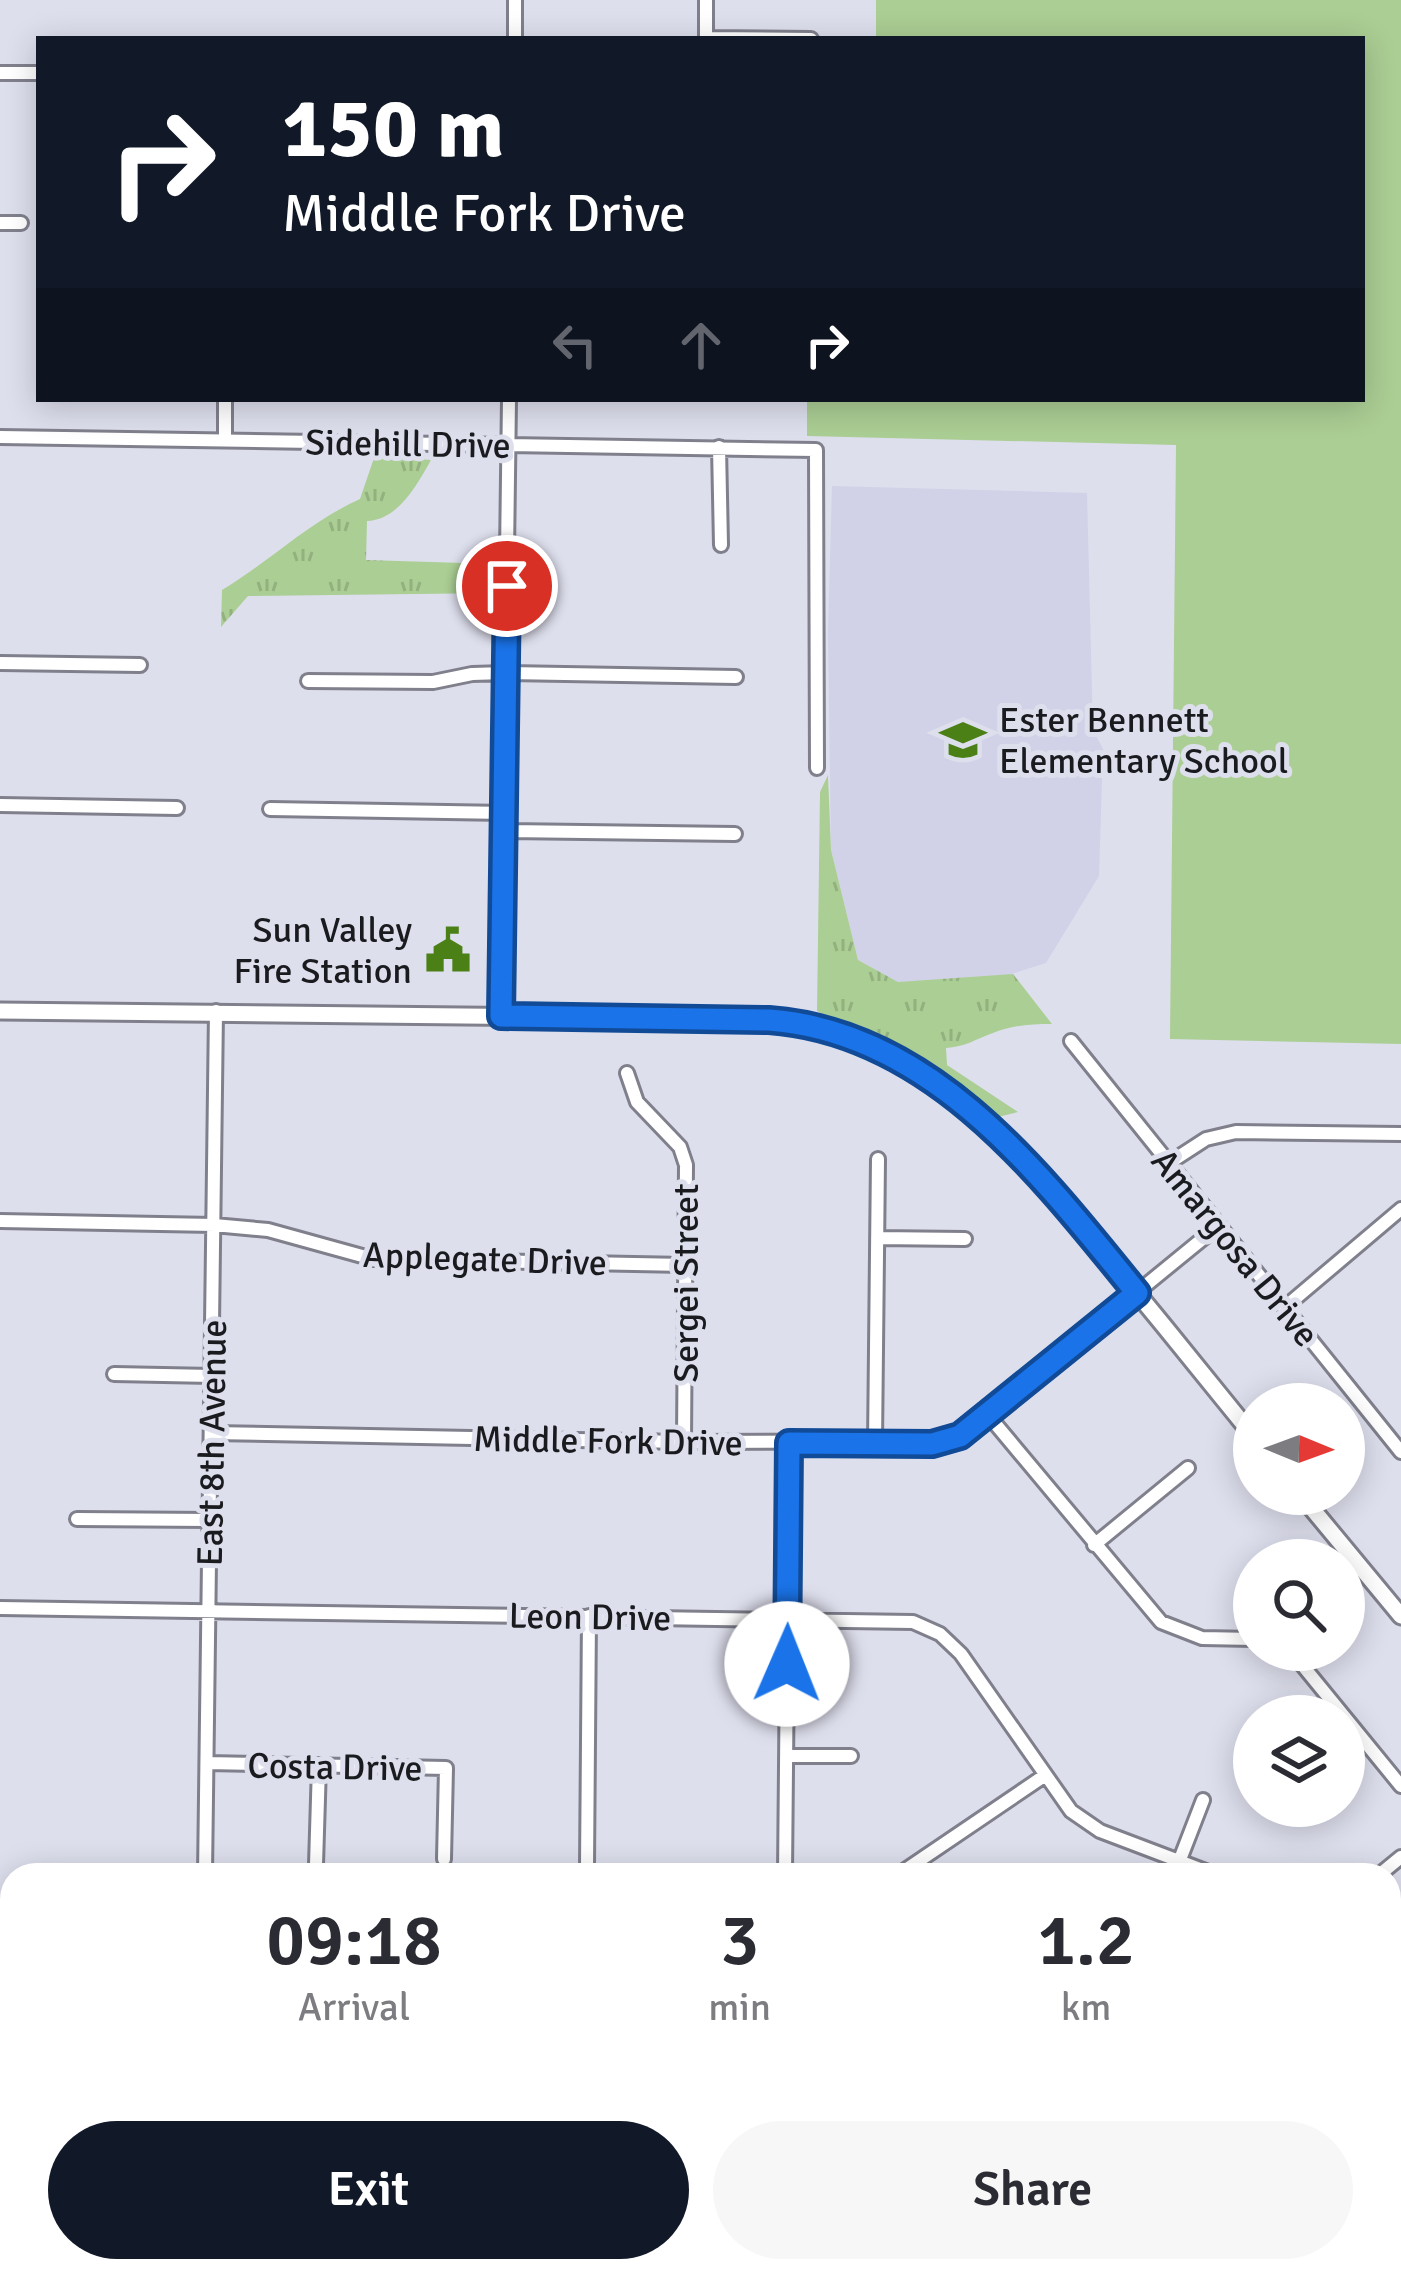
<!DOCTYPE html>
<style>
:root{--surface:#fff;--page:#f7f7f7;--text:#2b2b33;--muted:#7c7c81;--accent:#111827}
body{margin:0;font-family:Signika,sans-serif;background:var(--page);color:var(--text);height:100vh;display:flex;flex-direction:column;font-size:45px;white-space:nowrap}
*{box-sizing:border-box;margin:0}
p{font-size:39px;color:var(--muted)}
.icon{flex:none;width:66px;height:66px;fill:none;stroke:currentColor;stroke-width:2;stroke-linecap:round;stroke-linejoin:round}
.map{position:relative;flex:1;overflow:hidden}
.drawer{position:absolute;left:0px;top:1863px;width:1401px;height:420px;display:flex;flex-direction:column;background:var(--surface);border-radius:36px 36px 0 0;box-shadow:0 6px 30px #0003}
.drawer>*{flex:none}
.hud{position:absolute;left:36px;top:36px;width:1329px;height:366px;border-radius:0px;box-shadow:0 6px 30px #0003;background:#111827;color:#fff;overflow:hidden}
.needle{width:78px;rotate:91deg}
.tools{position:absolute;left:1233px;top:1383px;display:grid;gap:24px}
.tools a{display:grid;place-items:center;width:132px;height:132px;border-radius:50%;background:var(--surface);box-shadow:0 6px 30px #0003;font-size:60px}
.pin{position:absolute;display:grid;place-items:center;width:102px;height:102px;color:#fff;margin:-51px;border:6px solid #fff;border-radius:50%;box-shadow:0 3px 12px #0007}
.me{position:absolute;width:132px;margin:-66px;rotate:1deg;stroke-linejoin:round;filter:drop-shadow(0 0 9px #0008)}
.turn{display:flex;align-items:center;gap:42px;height:252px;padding:0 48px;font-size:54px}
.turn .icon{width:156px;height:156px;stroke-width:2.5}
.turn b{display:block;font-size:84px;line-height:102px}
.lanes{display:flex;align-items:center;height:114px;padding:0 48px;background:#0003;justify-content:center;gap:60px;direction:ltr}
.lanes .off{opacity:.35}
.eta{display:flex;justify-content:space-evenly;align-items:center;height:204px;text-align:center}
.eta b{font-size:72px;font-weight:600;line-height:84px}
.action{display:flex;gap:24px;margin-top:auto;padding:24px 48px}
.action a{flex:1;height:138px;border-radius:72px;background:var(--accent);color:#fff;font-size:48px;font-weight:600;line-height:138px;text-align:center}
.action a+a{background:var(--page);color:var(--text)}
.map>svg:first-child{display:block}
.built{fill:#d1d2e7}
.grass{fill:url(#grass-tufts)}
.green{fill:#abce94}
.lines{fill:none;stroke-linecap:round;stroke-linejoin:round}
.minor-casing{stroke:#7f808c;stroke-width:18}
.major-casing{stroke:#7f808c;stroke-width:21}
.minor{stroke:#fff;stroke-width:12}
.major{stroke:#fff;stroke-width:15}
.route-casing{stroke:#114b97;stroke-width:30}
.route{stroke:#1a73e8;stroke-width:21}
.labels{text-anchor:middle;stroke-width:10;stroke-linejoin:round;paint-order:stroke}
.street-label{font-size:36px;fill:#1a1b1f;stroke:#dedfed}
.poi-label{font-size:36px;fill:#1a1b1f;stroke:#dedfed;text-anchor:start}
</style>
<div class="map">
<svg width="1401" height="2283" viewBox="0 0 1401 2283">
<defs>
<pattern id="grass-tufts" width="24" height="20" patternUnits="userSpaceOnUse" patternTransform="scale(3)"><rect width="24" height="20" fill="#abce94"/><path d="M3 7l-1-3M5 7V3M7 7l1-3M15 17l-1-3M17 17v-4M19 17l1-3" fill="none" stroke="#93b07f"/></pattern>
</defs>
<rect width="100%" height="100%" fill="#dedfed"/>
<path class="built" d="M832,486L1087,493L1093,730L1103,749L1099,876L1046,963L1002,977L898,982L858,960L831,850L828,632Z"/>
<path class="grass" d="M375,455L431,460C417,485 398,520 367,521L366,560L496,564V593L248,596L221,627L222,590C272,560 307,523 360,499Z
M828,775L831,850L858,960L898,982L1013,974L1052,1024C1031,1024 1013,1025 993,1033C976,1039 965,1047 946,1048L947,1065L1018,1112L998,1117L947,1079L817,1011L820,792Z"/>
<path class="green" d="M876,0H1401V1044L1170,1039L1176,445L807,436V399H1362V39H876Z"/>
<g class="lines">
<g class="minor-casing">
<path id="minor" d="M515,0V39
M706,38L811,39
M706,39V0
M0,73H39
M0,223H21
M0,437L816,450L817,768
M225,440V399
M719,447L721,545
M0,663L140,665
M308,681L433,682L472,674L505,673L736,677
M0,805L177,808
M270,809L506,813
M506,831L735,834
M501,1017L509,399
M1071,1041L1401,1452
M627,1073L637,1102L680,1147L686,1165L684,1442
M1169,1163L1206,1139L1236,1132L1401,1134
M0,1221L214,1225L268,1230L373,1259L685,1265
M877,1238L965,1239
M1284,1308L1401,1209
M114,1374L212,1376
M988,1415L1161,1622L1202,1638L1254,1639
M211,1433L684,1442L947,1441L971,1428L1217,1227
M875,1444L878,1159
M77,1519L210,1520
M1094,1545L1188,1468
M0,1608L913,1622L940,1634L961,1654L1071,1811L1100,1831L1216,1875
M1286,1650L1299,1661L1401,1786
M786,1756H851
M207,1763L446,1768L444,1859
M316,1865L319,1765
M587,1867L589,1616
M205,1875L216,1011
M785,1875L789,1443
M898,1875L1044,1776
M1174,1875L1203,1800
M1379,1875L1401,1857
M1389,2044L1401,2058
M1389,2129L1401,2120
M0,2192L12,2193
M201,2283V2271
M574,2283V2271
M769,2283V2271
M848,2283L850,2274
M986,2283L987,2278
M1125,2283L1126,2280
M1263,2283V2282"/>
</g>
<g class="major-casing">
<path id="major" d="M0,1011L753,1019C913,1024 1021,1151 1114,1265C1161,1322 1208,1380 1254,1437
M1300,1494L1401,1616"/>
</g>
<use href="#minor" class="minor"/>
<use href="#major" class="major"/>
</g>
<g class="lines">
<g class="route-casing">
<path id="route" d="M507,586L501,1016L769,1020C933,1032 1042,1176 1137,1293L960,1436L932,1444L789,1443L787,1664"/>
</g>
<use href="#route" class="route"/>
</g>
<defs>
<g id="school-bare" transform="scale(3.6)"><path d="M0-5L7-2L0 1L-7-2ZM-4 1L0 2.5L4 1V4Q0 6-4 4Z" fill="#4b8016" stroke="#dedfed" stroke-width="2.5" paint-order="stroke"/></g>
<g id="civic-bare" transform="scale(3.6)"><path d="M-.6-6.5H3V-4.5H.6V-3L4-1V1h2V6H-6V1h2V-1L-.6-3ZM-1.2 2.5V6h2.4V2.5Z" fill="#4b8016" stroke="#dedfed" stroke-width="2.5" paint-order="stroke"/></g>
</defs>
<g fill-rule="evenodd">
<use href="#school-bare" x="963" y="740"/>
<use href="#civic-bare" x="448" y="950"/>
</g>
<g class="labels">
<g class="street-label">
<text transform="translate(408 443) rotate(1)" y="13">Sidehill Drive</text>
<text transform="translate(1236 1247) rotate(51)" y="13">Amargosa Drive</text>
<text transform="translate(485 1258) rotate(2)" y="13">Applegate Drive</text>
<text transform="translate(685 1283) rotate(-90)" y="13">Sergei Street</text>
<text transform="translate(608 1440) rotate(1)" y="13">Middle Fork Drive</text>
<text transform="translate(211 1443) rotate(-89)" y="13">East 8th Avenue</text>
<text transform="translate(590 1616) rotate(1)" y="13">Leon Drive</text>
<text transform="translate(335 1766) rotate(1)" y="13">Costa Drive</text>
</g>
<g class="poi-label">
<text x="999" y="732">Ester Bennett<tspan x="999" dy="41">Elementary School</tspan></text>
<text x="412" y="942" text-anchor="end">Sun Valley<tspan x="412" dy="41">Fire Station</tspan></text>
</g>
</g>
</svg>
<div class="tools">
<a><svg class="needle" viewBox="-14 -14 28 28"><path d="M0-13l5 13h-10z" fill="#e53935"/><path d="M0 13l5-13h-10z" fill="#7c7c81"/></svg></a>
<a><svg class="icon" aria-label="search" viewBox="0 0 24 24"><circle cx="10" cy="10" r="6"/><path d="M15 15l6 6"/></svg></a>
<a><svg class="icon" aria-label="layers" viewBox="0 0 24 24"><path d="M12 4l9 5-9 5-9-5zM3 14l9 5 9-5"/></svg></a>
</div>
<div class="pin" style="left:507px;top:586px;background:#d93025"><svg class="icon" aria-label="arrive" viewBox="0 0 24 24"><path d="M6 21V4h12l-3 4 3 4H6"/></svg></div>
<svg class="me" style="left:787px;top:1664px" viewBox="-20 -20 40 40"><circle r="19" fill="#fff"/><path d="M0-13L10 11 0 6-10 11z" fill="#1a73e8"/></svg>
<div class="hud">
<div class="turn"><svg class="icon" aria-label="right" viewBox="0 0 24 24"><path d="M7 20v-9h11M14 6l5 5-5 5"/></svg><div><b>150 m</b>Middle Fork Drive</div></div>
<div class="lanes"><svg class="icon off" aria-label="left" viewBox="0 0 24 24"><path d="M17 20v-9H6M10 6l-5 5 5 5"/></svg><svg class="icon off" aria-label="ahead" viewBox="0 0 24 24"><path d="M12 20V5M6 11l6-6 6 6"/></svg><svg class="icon" aria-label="right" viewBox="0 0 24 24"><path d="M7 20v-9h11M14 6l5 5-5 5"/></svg></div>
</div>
<section class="drawer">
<div class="eta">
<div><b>09:18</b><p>Arrival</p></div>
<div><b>3</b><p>min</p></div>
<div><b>1.2</b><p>km</p></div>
</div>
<div class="action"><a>Exit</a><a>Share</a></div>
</section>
</div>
